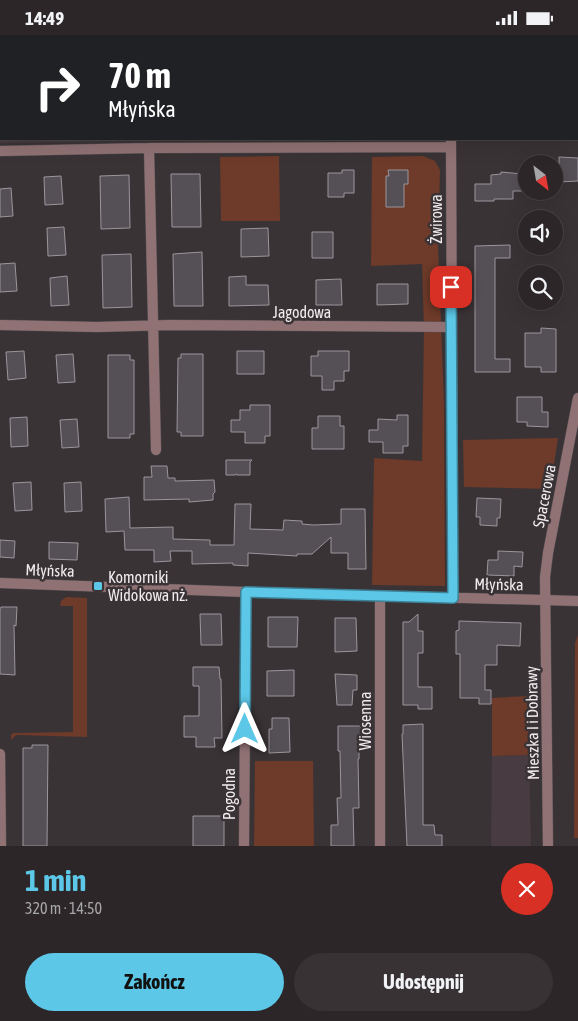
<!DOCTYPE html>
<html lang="pl">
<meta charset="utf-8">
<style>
:root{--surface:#2c2628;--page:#383234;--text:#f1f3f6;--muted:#a6a5a8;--line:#484345;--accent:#5cc7e7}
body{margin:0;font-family:"Asap Condensed",sans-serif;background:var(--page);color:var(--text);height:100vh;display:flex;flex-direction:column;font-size:19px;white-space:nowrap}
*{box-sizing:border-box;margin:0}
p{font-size:16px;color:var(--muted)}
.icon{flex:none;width:28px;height:28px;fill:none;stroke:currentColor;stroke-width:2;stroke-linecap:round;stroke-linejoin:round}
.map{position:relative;height:811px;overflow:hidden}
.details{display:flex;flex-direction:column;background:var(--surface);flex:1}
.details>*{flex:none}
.top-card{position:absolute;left:0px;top:0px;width:579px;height:105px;box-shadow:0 5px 20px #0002,0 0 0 1px var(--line);background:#202124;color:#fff;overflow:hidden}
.needle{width:32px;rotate:149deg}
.fabs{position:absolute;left:518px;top:120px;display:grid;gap:10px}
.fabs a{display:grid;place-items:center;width:45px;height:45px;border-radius:50%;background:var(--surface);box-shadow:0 5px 20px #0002,0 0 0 1px var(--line);font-size:25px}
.pin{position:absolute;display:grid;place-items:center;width:42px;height:42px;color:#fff;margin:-21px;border-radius:10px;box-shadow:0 2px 8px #0006}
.me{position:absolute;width:55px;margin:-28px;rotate:0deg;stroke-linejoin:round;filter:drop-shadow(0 0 4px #0008)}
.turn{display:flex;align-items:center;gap:18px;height:105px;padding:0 25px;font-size:22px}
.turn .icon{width:65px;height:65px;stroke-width:2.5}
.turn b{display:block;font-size:35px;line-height:42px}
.round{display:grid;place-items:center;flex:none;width:52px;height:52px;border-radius:26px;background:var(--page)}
.summary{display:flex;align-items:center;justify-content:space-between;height:85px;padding:0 25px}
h1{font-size:30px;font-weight:700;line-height:38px;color:var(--accent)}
.primary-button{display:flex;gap:10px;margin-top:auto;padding:10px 25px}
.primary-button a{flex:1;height:58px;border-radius:30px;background:var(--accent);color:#111;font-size:20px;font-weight:700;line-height:58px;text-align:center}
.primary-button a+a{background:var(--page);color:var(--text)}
.status{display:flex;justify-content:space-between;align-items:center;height:35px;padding:0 25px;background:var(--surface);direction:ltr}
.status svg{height:14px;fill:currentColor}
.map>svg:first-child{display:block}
.built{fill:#483b41}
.green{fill:#6e3a29}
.building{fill:#555056;stroke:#9b959c}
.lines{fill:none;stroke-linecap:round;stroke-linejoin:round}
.minor-casing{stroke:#575053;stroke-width:11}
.minor{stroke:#907274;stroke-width:10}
.route-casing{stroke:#3c8196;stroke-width:12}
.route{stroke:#5cc7e7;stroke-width:9}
.poi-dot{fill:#5cc7e7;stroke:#3a3336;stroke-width:2}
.labels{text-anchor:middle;stroke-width:5;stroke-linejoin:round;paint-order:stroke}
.street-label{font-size:16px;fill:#f0ebee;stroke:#3a3336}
.poi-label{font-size:16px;fill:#f0ebee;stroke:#3a3336;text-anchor:start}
</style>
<div class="status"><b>14:49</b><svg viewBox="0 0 49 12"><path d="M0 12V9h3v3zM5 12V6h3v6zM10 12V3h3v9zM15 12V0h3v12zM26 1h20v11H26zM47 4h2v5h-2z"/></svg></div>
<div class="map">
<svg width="578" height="811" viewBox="0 0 578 811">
<rect width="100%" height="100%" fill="#3a3336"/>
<path class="built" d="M0,0H448L1,1V104H266L0,108Z
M529,720L531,811H491L492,721Z"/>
<path class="green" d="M464,0H578V70V1Z
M279,121L280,186H221L220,122Z
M423,121L435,126L440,135L438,209L444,368L445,551L372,550L374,423L422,426L424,293L422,229L371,231L372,122Z
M558,403L550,454L464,452L463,405Z
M66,562L87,563V702L16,700L11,705V700L13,698L73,697V571H60L61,566Z
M578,600V803H574L575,608Z
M528,661L529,720L492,721V663Z
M255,726H313L314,811H254Z"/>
<path class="building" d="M559,122L578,123V146L559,147Z
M342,135H354V158H344V162H328V138H342Z
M388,135H408V149H404V172H386V141H389Z
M501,137L523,139L524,156H513V164H494V166H475V149H491V140L501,139Z
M171,139H200L201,192H172Z
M129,140L130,193L101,194L100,141Z
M61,141L63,169L45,170L44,142Z
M11,153L13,181L0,182V154Z
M64,192L66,220L48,221L47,193Z
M268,193L269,221L241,222V194Z
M312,197H333V223H312Z
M510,210V223H495V324H510V337H475V211Z
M202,217L203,271H174L173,219Z
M131,219L132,272L103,273L102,220Z
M15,228L17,256L0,257V229Z
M67,241L69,270L51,271L50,243Z
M246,241V250H268L269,270L229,271V242Z
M341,244L342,270H316V245Z
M377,249H408V269L377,270Z
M541,293L556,294V337H541V332H525V298H541Z
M24,316L26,343L8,345L6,317Z
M237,316H264V339H237Z
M318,316H349V336H344V346H334V355H322V341H311V321H318Z
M73,319L75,347L58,348L56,320Z
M181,319H203V401H181V397H177L178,323H181Z
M108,320H130V325H134V399H130V403H108Z
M517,362H542V377H548V392L527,391V387H517Z
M250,370H270V401H265V408H245V397H231V385H240V375H250Z
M397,380H408V411H403V418H383V407H369V395H378V384L397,385Z
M318,381H340V391H344V414H312V393H318Z
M27,382L28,411L11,412L10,383Z
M77,384L79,412L62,413L60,385Z
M226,425H252L250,427V440H237V439L235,440H226Z
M151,431H167L168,443H175V446L214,445L215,457L213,459V465L189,467V464L144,465V442H152Z
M31,447L32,475L15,476L13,448Z
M81,447L82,476L65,477L64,448Z
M129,462L130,493L173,492V504L210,505V510H234L235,469H251L250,494L283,495L284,485L302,486V489L313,490L341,489V474H365L366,534H348V518H331V502L312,519H297V521L248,518V531L233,530V528L192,529V516H170L171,526L154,527V515H125L124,496L106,497L105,464Z
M477,463L501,464L500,483H497V491L480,490V482H476Z
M0,505L15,506L14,523L0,522Z
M49,507L78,508L77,525L49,524Z
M498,516L523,517L522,532L514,531V541L487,540L488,525H498Z
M1,572H17L16,591L14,590L15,640L0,639V574Z
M200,579H221L222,610H201Z
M418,579V596H423V618H418V652H432V674H418V670H403V587H409Z
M268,582H298L297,612H268Z
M335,583H356L357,616L335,617Z
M459,586L521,588L520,611L497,610V630H485V655H491V669H479V663H460V619H456V596L459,595Z
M193,632H219L220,644H221L222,703H214L215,712H196V702H184V681H199V651H193Z
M294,635V661H267V636Z
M335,639L357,640V655H353L352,670H337Z
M272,683H289L290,717L269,718V694H272Z
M423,689V790H434L435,800H442V811H407L402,699H403V690Z
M338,691H361V716H359V724H358L359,773H353L354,811H331V790H338L337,763H341L340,716H338Z
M32,710H48L47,811H23V713H32Z
M193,781H224V811H193Z"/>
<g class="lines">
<g class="minor-casing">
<path id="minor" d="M454,1V0
M451,104L453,563
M149,113L156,415
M0,116L149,113L451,112
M0,290L97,292L170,290L451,292
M0,548L246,557L578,566
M0,719L1,811
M244,811L246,557
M380,811V561
M548,811L545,542L548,518L578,363"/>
</g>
<use href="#minor" class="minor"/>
</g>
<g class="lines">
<g class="route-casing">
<path id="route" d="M245,694L246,557L453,563L451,252"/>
</g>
<use href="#route" class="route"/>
</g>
<rect class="poi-dot" x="93" y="546" width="10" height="10" rx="2.5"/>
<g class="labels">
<g class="street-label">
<text transform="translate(436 184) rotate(-90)" y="6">Żwirowa</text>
<text x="302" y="283">Jagodowa</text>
<text transform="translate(544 461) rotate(-79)" y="6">Spacerowa</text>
<text transform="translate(50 535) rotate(2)" y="6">Młyńska</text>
<text transform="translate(499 549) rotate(1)" y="6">Młyńska</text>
<text transform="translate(365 686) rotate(-90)" y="6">Wiosenna</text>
<text transform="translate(532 688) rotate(-91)" y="6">Mieszka I i Dobrawy</text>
<text transform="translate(229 759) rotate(-90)" y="6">Pogodna</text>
</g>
<g class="poi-label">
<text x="108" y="548">Komorniki<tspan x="108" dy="18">Widokowa nż.</tspan></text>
</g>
</g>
</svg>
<div class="fabs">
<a><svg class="needle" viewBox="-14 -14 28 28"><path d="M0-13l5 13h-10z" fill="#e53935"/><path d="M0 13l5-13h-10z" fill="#a6a5a8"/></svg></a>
<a><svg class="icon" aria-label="sound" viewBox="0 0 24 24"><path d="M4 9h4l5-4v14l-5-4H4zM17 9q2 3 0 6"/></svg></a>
<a><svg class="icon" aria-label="search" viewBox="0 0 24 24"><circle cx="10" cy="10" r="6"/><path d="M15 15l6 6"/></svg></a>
</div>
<div class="pin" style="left:451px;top:252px;background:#d93025"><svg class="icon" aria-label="arrive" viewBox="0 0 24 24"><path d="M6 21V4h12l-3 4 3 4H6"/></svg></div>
<svg class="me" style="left:245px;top:694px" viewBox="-20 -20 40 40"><path d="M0-17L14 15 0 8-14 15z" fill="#5cc7e7" stroke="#fff" stroke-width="4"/></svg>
<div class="top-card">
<div class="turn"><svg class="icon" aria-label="right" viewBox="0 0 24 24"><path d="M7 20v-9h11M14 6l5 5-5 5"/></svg><div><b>70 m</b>Młyńska</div></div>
</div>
</div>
<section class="details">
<div class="summary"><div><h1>1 min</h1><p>320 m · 14:50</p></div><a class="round" style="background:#d93025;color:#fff"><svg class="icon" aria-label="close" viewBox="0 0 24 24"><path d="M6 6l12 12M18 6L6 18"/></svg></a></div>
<div class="primary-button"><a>Zakończ</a><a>Udostępnij</a></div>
</section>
